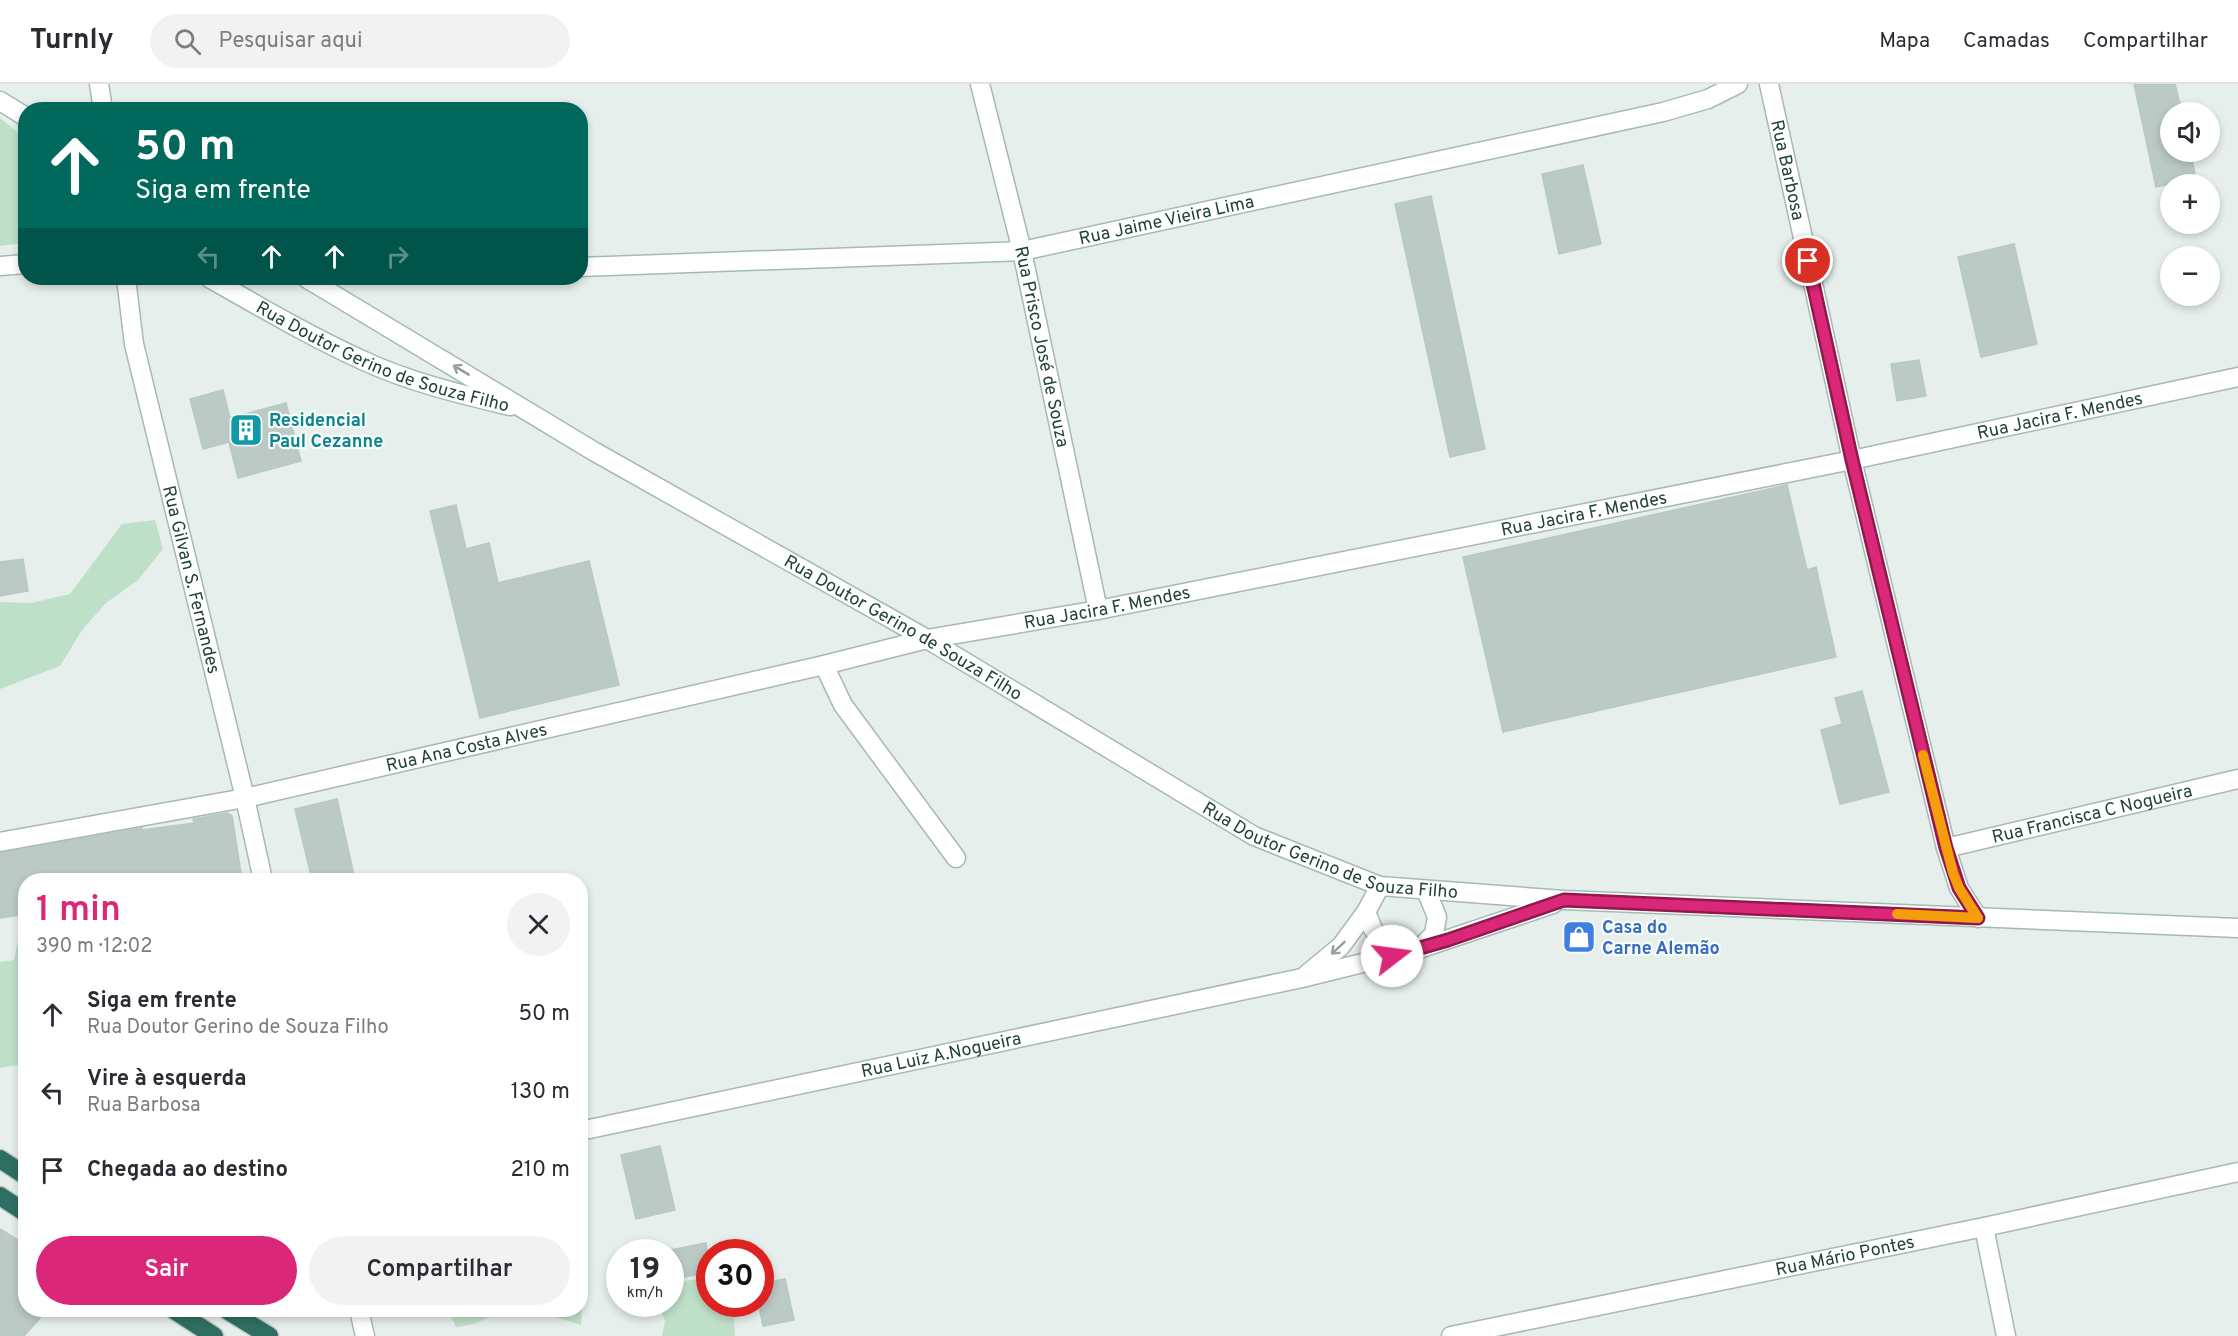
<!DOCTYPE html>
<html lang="pt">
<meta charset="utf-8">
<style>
:root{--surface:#fff;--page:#f2f2f3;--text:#2b2b33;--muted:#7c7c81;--line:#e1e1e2;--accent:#db2777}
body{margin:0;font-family:Overpass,sans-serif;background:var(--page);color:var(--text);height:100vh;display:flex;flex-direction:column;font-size:22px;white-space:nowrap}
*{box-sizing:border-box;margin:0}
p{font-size:20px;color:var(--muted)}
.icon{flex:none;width:33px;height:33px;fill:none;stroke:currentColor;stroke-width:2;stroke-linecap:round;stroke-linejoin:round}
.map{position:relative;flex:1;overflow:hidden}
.panel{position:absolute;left:18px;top:789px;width:570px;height:444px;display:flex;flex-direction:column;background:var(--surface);border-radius:24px;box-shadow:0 3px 9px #0003}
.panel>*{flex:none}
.guide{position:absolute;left:18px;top:18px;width:570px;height:183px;border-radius:24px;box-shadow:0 3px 9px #0003;background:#00695c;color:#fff;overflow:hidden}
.fabs{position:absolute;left:2160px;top:18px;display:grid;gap:12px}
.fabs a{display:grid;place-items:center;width:60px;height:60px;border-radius:50%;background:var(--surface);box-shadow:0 3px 9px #0003;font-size:30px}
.speed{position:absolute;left:606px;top:1155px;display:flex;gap:12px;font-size:30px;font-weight:700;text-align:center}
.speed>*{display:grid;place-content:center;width:78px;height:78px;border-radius:50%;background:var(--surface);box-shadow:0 3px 9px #0003;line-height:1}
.speed small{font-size:15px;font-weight:400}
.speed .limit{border:9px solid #d22;background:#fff;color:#111}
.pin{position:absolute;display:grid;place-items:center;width:51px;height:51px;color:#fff;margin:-26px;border:3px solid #fff;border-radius:50%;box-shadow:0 2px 6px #0007}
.me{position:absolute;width:66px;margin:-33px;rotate:75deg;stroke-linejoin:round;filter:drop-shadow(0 0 4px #0008)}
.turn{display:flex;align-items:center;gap:21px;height:126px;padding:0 18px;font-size:27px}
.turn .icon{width:78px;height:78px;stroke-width:2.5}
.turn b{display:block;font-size:42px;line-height:51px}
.lanes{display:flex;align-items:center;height:57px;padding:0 18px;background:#0003;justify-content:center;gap:30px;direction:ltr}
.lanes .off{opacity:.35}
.round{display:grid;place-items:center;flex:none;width:63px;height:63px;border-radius:32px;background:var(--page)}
.headline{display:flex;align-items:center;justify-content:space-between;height:102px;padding:0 18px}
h1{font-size:36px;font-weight:600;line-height:45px;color:var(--accent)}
.button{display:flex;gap:12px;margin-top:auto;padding:12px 18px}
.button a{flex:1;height:69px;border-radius:36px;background:var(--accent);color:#fff;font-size:24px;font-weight:600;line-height:69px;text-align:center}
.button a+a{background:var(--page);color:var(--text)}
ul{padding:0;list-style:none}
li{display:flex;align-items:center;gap:18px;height:78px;padding:0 18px}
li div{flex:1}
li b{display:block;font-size:22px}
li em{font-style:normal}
header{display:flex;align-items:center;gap:36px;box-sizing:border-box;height:84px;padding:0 30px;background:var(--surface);border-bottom:2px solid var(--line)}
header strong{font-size:28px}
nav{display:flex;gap:33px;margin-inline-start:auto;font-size:21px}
.search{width:420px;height:54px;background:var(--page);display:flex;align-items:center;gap:15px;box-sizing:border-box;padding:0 21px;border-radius:33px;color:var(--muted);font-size:22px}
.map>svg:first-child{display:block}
.green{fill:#bfe0c8}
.building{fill:#bbcac4;stroke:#b8c9c2;stroke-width:1.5}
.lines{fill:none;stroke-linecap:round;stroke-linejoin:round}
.street-casing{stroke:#a8b8b2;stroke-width:21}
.secondary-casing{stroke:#a4bbb3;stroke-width:21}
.highway-casing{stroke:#c2cac8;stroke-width:21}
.street{stroke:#fff;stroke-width:18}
.secondary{stroke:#fff;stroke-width:18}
.highway{stroke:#2f6f62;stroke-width:18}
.oneway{stroke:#92a09c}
.route-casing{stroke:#8e194d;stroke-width:15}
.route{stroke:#db2777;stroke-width:10}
.slow{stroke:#f59e0b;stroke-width:10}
.labels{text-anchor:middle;stroke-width:4.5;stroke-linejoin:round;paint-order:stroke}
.street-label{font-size:18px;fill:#24423a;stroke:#f7fbf9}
.culture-label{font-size:18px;font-weight:bold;fill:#0d838f;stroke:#f7fbf9;text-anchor:start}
.shop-label{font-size:18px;font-weight:bold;fill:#366cbe;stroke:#f7fbf9;text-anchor:start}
</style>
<header>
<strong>Turnly</strong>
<div class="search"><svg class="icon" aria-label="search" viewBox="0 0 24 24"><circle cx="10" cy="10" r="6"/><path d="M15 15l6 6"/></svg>Pesquisar aqui</div>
<nav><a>Mapa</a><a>Camadas</a><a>Compartilhar</a></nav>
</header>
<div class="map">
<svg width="2238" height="1252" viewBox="0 0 2238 1252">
<rect width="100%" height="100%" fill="#e6efeb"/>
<path class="green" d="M0,34L25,54V159L0,162Z
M155,436L163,465L138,496L106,519L82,546L60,582L0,605V518L31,519L70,510L122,440Z
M25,848V980L0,984V878L14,876L18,857Z
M709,1193L710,1220H727L734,1230L735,1252H662L665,1238L659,1220H670L671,1205L686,1197Z
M581,1201L583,1211L581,1241L533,1226H580Z
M447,1226H504L474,1240L456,1243Z"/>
<path class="building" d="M2134,0H2175L2182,28H2170V68H2190L2196,94L2156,103Z
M1583,81L1601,160L1559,170L1542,90Z
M1431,112L1485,365L1450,373L1395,120Z
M2014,160L2037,260L1981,273L1958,173Z
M1919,276L1926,312L1897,317L1891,280Z
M223,306L230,334L286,319L301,377L238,394L229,358L203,365L190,315Z
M1787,401L1807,486L1816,483L1836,573L1503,648L1463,473Z
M456,421L466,465L489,459L498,499L589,477L619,601L480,634L430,427Z
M23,475L28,507L0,512V478Z
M1862,607L1889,708L1840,720L1821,646L1842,640L1835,614Z
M337,715L355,796H312L295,725Z
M227,729L232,732L242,795L231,796H26V830L0,834V769L142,744V746L194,739L193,735Z
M660,1062L675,1126L636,1135L621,1071Z
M0,1145L26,1161V1226H31L41,1233L24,1252H0Z
M706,1159L710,1188L670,1196V1166Z
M785,1195L794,1236L763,1242L760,1228V1200Z"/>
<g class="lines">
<g class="street-casing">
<g id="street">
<path d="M99,0L103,26"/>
<path id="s1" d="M980,0L1022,167L1098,526"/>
<path id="s2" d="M1769,0L1852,376L1946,764L1959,804L1978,834"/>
<path id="s3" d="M126,194L134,260L245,714L263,796"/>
<path d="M824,581L843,621L956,774"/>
<path id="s4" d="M0,758L245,714L824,581L927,555L1098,526L1852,376L2238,293"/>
<path id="s5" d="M1946,764L2238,695"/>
<path d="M1380,802L1366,828L1373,845L1392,872"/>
<path d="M1306,891L1341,862L1366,828"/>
<path id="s6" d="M580,1047L1302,894L1419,865L1434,850L1437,833L1426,806"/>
<path d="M1984,1143L2006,1252"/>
<path d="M359,1226L365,1252"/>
<path id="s7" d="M1451,1252L1984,1143L2238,1088"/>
</g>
</g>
<g class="secondary-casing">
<g id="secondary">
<path d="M0,17L26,33"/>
<path d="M0,182L26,180"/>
<path id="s8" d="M580,183L1022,167L1663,28L1708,15L1738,0"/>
<path id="s9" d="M209,194C259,222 309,252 362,276C409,298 460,310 510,322"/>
<path id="s10" d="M306,194L595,368L927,555L1254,752L1380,802L1564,816L2238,844"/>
<path d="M1419,865L1553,820"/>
</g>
</g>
<g class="highway-casing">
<path id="highway" d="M0,1075L26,1092
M0,1112L26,1129
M174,1226L214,1252
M227,1226L269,1252"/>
</g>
<use href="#street" class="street"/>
<use href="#secondary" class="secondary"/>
<use href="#highway" class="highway"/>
</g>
<defs><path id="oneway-shaft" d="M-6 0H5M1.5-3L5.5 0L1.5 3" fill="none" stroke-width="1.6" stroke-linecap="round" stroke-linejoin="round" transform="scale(1.5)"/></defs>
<g class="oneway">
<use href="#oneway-shaft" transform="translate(461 286) rotate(-149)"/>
<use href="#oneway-shaft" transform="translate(1338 864) rotate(137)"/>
</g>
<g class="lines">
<g class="route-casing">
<path id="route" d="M1392,872L1448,856L1564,816L1978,834L1959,804L1946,764L1852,376L1808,177"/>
</g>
<use href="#route" class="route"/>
<path class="slow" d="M1897,830L1978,834L1959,804L1953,789L1923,671"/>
</g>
<defs>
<g id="building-square" transform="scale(1.725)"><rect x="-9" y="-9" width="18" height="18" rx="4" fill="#0f9aa8" stroke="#f7fbf9"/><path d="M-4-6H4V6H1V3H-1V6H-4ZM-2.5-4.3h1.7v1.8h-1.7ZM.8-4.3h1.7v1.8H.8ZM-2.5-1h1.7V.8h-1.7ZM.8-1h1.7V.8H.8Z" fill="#fff"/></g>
<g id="shop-square" transform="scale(1.725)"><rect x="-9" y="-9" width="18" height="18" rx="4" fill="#3f7fe0" stroke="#f7fbf9"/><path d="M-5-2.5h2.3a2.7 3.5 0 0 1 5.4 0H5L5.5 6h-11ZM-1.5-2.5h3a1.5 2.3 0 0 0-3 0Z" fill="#fff"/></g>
</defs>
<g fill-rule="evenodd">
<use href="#building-square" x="246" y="346"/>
<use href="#shop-square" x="1579" y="853"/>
</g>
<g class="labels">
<g class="street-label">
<text dy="6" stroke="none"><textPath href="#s2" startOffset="88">Rua Barbosa</textPath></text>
<text dy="6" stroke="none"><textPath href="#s8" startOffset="590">Rua Jaime Vieira Lima</textPath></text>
<text dy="6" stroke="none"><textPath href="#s1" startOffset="270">Rua Prisco José de Souza</textPath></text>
<text dy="6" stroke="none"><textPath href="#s9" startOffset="192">Rua Doutor Gerino de Souza Filho</textPath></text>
<text dy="6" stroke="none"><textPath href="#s4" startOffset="2104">Rua Jacira F. Mendes</textPath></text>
<text dy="6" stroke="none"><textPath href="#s4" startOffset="1618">Rua Jacira F. Mendes</textPath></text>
<text dy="6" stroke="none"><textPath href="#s3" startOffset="309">Rua Gilvan S. Fernandes</textPath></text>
<text dy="6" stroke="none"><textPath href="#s4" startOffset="1132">Rua Jacira F. Mendes</textPath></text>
<text dy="6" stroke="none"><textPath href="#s10" startOffset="692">Rua Doutor Gerino de Souza Filho</textPath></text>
<text dy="6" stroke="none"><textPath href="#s4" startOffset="476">Rua Ana Costa Alves</textPath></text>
<text dy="6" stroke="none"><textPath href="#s5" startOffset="150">Rua Francisca C Nogueira</textPath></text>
<text dy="6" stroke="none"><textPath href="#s10" startOffset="1178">Rua Doutor Gerino de Souza Filho</textPath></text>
<text dy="6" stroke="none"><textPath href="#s6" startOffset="369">Rua Luiz A.Nogueira</textPath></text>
<text dy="6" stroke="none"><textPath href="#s7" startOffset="402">Rua Mário Pontes</textPath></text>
</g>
<g class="culture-label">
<text x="269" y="342">Residencial<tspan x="269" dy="21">Paul Cezanne</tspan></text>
</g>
<g class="shop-label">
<text x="1602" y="849">Casa do<tspan x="1602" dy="21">Carne Alemão</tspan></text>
</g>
</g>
</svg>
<div class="fabs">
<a><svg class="icon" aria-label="sound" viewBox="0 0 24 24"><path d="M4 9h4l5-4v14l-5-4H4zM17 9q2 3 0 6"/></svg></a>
<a>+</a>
<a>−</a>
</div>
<div class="speed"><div>19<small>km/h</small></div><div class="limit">30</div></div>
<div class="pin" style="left:1808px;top:177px;background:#d93025"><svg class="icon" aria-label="arrive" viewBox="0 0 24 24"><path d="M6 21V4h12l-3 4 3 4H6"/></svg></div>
<svg class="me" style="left:1392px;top:872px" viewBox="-20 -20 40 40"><circle r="19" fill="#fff"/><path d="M0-13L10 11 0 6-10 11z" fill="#db2777"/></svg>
<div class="guide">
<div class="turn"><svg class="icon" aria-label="ahead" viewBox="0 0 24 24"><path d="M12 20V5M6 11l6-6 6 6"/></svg><div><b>50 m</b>Siga em frente</div></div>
<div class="lanes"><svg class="icon off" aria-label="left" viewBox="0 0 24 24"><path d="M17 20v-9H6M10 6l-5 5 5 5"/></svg><svg class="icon" aria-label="ahead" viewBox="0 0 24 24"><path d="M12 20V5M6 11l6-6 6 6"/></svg><svg class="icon" aria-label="ahead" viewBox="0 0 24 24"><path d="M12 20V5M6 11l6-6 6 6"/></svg><svg class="icon off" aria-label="right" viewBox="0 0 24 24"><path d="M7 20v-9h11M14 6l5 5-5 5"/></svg></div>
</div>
<section class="panel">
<div class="headline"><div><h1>1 min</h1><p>390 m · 12:02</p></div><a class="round"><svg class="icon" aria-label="close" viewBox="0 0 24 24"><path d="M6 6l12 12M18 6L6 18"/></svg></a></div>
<ul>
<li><svg class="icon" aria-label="ahead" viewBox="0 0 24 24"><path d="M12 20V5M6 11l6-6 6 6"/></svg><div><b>Siga em frente</b><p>Rua Doutor Gerino de Souza Filho</p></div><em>50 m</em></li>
<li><svg class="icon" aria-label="left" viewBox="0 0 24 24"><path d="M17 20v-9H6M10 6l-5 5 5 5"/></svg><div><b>Vire à esquerda</b><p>Rua Barbosa</p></div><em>130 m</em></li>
<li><svg class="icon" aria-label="arrive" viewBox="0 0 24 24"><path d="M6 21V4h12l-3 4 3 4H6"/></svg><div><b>Chegada ao destino</b></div><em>210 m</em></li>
</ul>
<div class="button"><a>Sair</a><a>Compartilhar</a></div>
</section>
</div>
